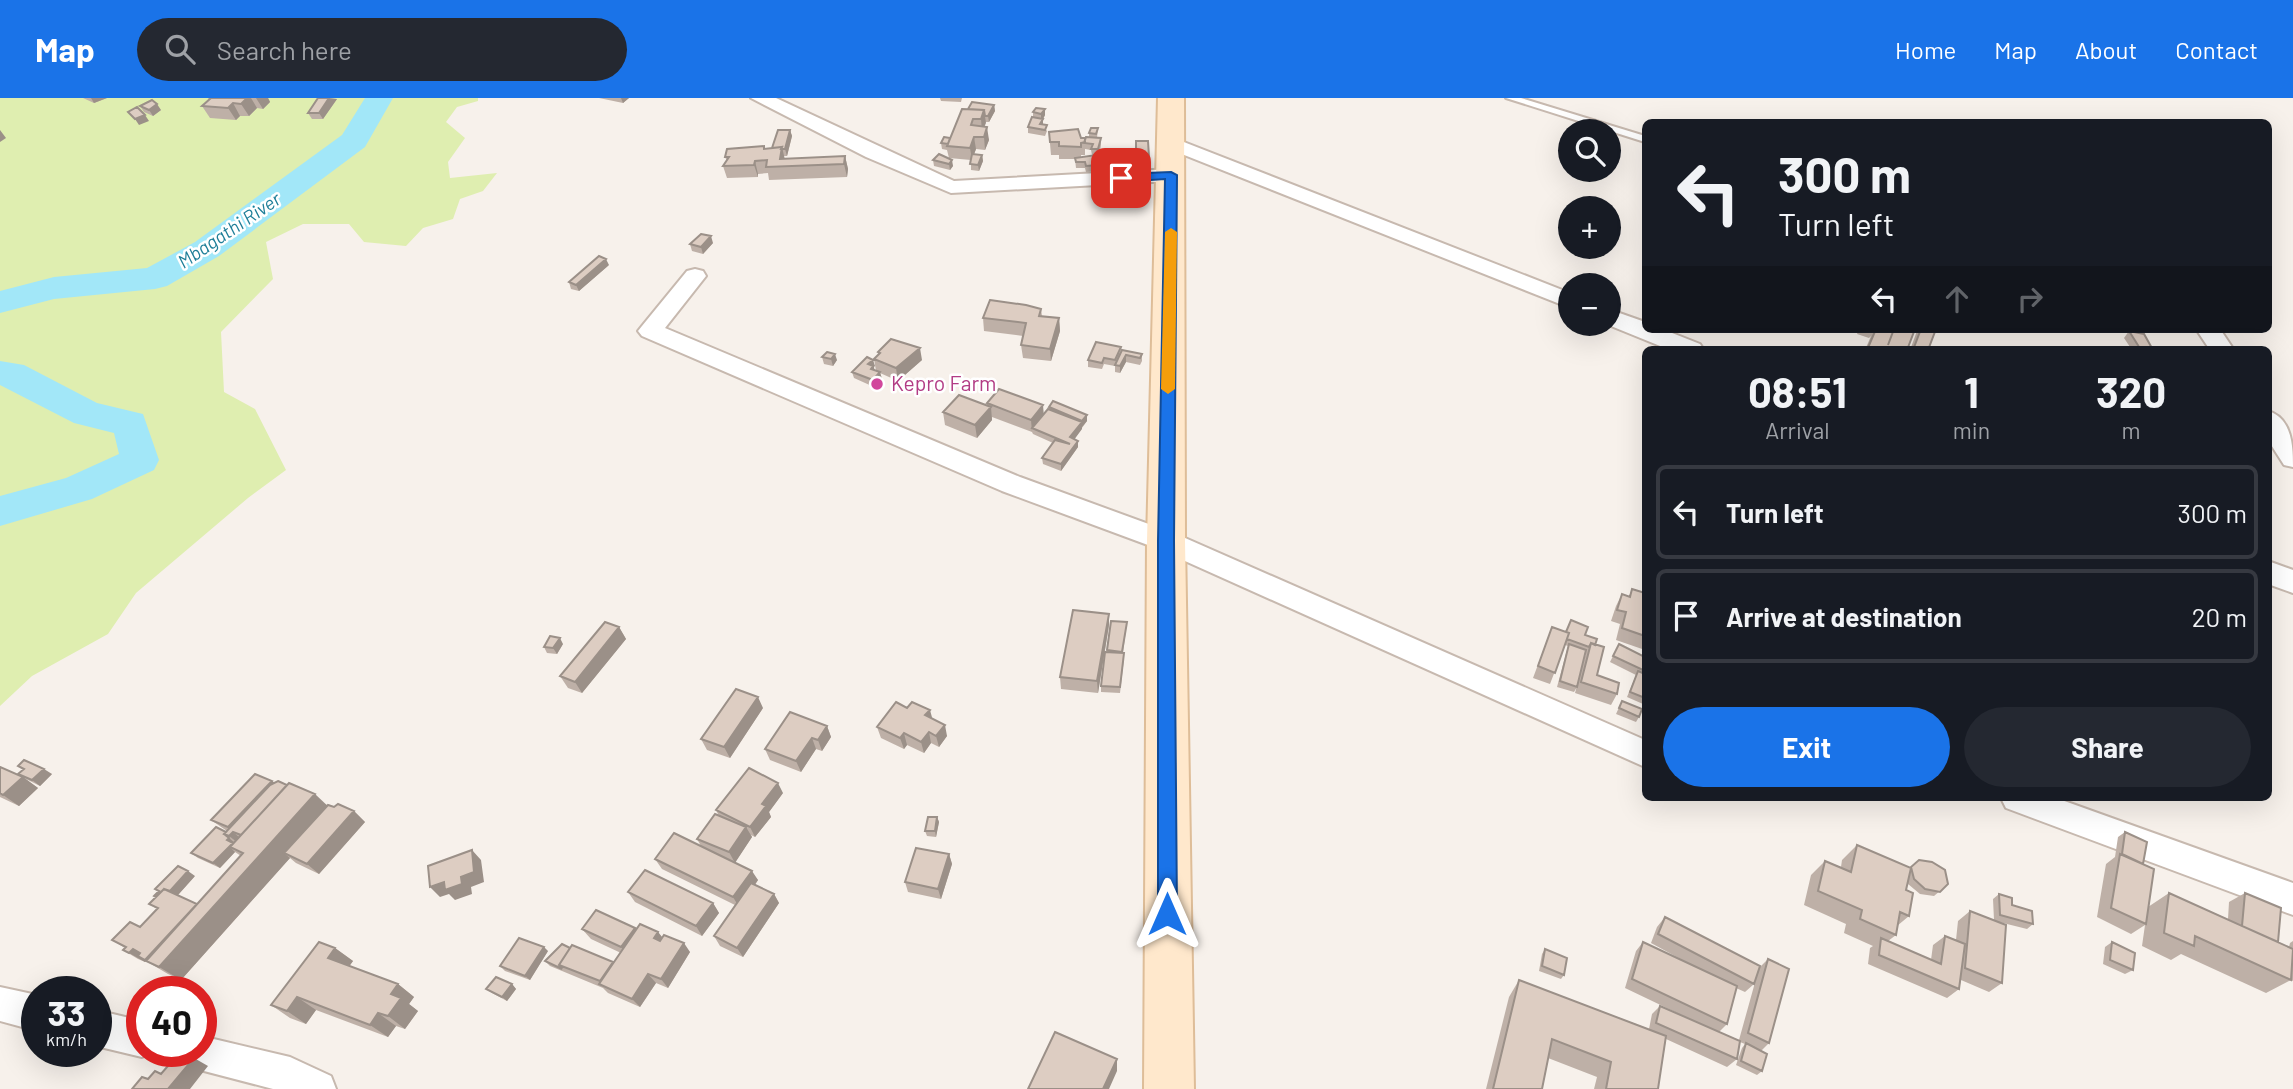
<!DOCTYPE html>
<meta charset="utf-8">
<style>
:root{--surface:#171b24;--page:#242831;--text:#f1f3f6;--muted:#9ea1a6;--line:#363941;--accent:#1a73e8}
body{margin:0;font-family:Barlow,sans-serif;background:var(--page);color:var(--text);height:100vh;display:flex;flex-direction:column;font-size:26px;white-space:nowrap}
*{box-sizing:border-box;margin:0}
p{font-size:23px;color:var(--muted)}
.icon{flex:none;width:38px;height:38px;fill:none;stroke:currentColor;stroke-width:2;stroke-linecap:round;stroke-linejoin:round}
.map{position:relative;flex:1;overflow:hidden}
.panel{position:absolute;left:1642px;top:248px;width:630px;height:455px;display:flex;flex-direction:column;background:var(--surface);border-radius:10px;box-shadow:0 7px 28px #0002}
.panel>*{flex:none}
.guide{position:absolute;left:1642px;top:21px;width:630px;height:214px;border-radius:10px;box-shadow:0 7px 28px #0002;background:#171b24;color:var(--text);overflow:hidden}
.controls{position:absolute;left:1558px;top:21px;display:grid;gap:14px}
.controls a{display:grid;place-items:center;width:63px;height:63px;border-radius:50%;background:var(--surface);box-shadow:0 7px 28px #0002;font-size:35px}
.speed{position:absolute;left:21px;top:878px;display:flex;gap:14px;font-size:35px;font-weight:700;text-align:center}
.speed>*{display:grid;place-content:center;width:91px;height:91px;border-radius:50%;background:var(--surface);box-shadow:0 7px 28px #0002;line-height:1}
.speed small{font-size:18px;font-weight:400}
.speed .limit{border:10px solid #d22;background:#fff;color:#111}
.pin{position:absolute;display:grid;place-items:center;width:60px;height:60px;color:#fff;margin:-30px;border-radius:14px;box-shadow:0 4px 10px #0006}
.me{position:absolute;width:77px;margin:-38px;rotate:0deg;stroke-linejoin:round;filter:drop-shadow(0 0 5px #0008)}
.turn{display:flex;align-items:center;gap:24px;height:147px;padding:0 21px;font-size:32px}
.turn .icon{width:91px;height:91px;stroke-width:2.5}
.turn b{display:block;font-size:49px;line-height:60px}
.lanes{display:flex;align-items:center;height:66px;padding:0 21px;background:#0003;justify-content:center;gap:35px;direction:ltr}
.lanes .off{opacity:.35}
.eta{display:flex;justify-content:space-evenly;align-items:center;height:119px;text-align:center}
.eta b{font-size:42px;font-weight:700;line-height:49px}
.primary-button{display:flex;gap:14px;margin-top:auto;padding:14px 21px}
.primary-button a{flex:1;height:80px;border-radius:42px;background:var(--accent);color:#fff;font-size:28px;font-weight:700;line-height:80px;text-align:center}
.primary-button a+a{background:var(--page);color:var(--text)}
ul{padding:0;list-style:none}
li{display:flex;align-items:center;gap:21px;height:94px;margin:0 14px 10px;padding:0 7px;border:4px solid var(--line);border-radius:10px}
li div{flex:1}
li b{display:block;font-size:26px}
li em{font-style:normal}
header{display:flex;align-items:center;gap:42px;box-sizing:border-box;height:98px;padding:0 35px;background:var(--accent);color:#fff}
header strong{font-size:33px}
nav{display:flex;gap:38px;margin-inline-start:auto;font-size:24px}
.search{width:490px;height:63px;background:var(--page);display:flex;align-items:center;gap:18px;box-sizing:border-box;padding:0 24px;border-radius:38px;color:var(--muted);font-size:26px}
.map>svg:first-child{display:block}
.green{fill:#dfeeb0}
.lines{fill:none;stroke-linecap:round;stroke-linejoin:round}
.river{fill:#a2e7f8;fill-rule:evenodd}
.lane-casing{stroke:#c7b9af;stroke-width:4}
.street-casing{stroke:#c7b9af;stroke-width:4}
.secondary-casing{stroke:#debd98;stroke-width:4}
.lane{fill:#fff;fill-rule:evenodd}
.street{fill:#fff;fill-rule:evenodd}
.secondary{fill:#ffe8cc;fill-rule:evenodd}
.wall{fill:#beb0a7;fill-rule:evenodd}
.shaded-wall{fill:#9b9088}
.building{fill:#ddcdc2;stroke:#9b9088;stroke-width:2}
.route{fill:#1a73e8;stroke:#114b97;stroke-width:2}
.slow{fill:#f59e0b}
.hotel-dot{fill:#d1479c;stroke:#fff;stroke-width:2.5}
.labels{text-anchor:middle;stroke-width:5;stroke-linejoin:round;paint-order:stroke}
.far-water-label{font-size:19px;font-style:italic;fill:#1e7e98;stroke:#fff}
.hotel-label{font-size:21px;fill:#b23c85;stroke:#fff;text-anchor:start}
</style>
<header>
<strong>Map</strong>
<div class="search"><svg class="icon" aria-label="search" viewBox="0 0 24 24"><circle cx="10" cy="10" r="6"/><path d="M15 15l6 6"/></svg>Search here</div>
<nav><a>Home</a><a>Map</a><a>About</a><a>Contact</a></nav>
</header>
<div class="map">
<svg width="2293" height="991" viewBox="0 0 2293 991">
<rect width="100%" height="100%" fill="#f7f1eb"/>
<path class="green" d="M0,0H478V3L457,9L446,24L465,40L448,64L450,80L497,75L483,93L460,101L453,121L423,130L406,148L364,144L349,126H303L266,144L273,181L221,234L224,294L255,311L286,372L248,400L136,495L108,536L32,578L0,608Z"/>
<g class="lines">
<path class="river" d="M365,0H393L365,49L219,158L167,188L155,191L54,201L0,215V193L54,179L147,170L195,144L342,37Z
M0,263L24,267L97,305L143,316L159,362L154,372L92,401L0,428V398L66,380L119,356L114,335L74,325L0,287Z"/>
<g class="lane-casing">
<path id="lane" d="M1506,0H1521L1645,38V44Z"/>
</g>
<g class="street-casing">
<path id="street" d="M751,0H776L954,83L1171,71L1181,77L1171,83L951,95L866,59Z
M1171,39L1570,195V210L1164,49L1161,45Z
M695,171L703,173L706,178L665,230L1020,379L1176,436L1645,642V669L1156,450L1002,393L642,238L638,233L642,228L687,173Z
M1608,211L1645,224V231H1662L1700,246L1704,252H1670L1606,226H1608Z
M2196,231H2220L2234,252H2210Z
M2268,313C2292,320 2293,348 2293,369L2284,367L2268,342Z
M2268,463L2293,472V495L2268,486Z
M2001,700H2056L2293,785V817L2006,710Z
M0,889L37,897V933L0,923Z
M96,912L142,923V954H154L142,959L96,948Z
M201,938L290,959L331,978L336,991H273L181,967L176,954H201Z"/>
</g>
<g class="secondary-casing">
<path id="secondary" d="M1158,0H1184L1185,443L1194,991H1144L1147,443Z"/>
</g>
<use href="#lane" class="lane"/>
<use href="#street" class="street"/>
<use href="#secondary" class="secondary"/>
</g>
<path class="wall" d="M83,0H107L94,5Z
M208,0H268L270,4L263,11L257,10L249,18H240L236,22L210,20L202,8L209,2Z
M318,0L337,1L323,21H312L308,15Z
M599,0H629L623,5Z
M940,0H962L961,4L941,3Z
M994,7L995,13L989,24H985L984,29L989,42L985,52L976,51L974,56L982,57L983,63L979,73L971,72V62L949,60L953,68L950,72L934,68L933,62L949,60L947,52L942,51L941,45L950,40L968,11Z
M140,8L161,12L153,18L144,14Z
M1045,11V17L1043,21V27L1047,33L1045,38L1028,35V29L1033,20V14Z
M1098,30L1097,40H1101V47L1099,58L1096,57L1098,73L1086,74L1085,70H1076L1075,61H1059V57H1051L1049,34L1081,40L1085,44L1089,39V35ZM1085,51L1091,52L1092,57H1095L1081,59V57H1085Z
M790,32L792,38L787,58H784V61L845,58L848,71L847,79L769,82L768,75L758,76V79L727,80L723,68L727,63L725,59L764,48L765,51L772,50Z
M1136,43H1148L1149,66H1136Z
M713,145L703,156L692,153L690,146Z
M609,167L579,193L571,191L569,184Z
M1041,211L1042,218L1059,220L1060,233L1051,263L1023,260L1021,247L1023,238L984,233L983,220Z
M1859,231H1936L1928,252H1910L1917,233L1914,232L1907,252H1865L1871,238L1869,240L1857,236Z
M2129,233L2153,252H2132L2124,240Z
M878,254L922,262L898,283L880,275L882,281L874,289L854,280L852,274L873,262L874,272L876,273L874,261L879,257Z
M1121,255L1142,256V263L1140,267L1126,264L1120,275L1115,274V268L1104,266L1102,271L1088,269V262Z
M822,259L837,262L833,268L824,266Z
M987,305L1043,316L1049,311V309L1087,323L1074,341L1078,343V349L1061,373L1043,366L1042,360L1053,345L1033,336L1032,334L992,319V322L977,340L945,327L943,314L987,308Z
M1632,491L1645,495V552L1616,542L1620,526L1611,523L1616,508L1622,496L1629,498Z
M1127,524L1123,555L1124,561L1120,595L1101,594V588L1107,552Z
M1109,527L1098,595L1061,591L1060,579Z
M619,529L626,541L582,595L568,590L560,578Z
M1552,529L1566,534L1585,537L1595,547L1597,577L1617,596L1611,607L1575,595L1586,555H1585L1577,589L1574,594L1557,589L1568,548L1565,547L1550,586L1533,580Z
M563,546L557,556L547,555L544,549Z
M1619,546L1645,559V602L1643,606L1627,599L1636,577L1610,564Z
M1622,603L1639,619L1636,624L1616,616Z
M763,610L730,660L707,652L701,641Z
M932,621L947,638L939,649L931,645L924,655L907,647L904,651L881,640L877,629Z
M827,628L831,639L822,653L816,651L801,674L770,662L765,651Z
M18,668L52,676L40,688L26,681L18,676L23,672Z
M0,669L23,679L38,690L19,708L0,699Z
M272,683L275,685L327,707L354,713L365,724L319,776L296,765L290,760L181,882L168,876L146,863L145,864L138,861L123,852L125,850L112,842L140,829L157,811L149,806L195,778L178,797L197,806L241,758L235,754L220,770L198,760L191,755L227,733L211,722Z
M783,695L769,714L771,719L755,739L751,737L752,739L735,764L758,782L755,787L774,796L779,805L743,859L720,848L714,838L735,807L662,771L655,761L701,748L697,741L719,718L716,712Z
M937,719L939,724L936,739L927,738L925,733Z
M2125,734L2143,766L2148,809L2169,795L2228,821L2229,804L2245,795L2278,844L2289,849L2290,845L2293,843V883L2291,882L2266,895L2181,856L2171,862L2142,848L2145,827L2131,836L2097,819L2106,766L2115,759L2118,739Z
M1857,747L1948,786L1934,798L1920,796L1908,786V784L1906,792L1909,818L1897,828L1896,837L1888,843L1931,862L1933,847L1945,838L1956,842L1958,823L1970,813L1994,822L1993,801L1999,796L2033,826L2027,831L1995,823L2002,885L1989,894L1961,882L1959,891L1947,900L1868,866L1870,850L1873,848L1844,835L1846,826L1804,807L1811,777L1825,763L1841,769L1842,762Z
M949,756L952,766L941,801L908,794L905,784Z
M628,794L713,805L719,815L702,838L635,804Z
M1665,819L1754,886L1745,894L1736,890L1727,926L1719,934L1739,942L1759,870L1768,861L1769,945L1761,953L1762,973L1757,977L1736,967L1742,950L1745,946L1740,944L1737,961L1727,969L1666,941L1658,991H1594L1597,979L1548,960L1542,991H1486L1509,899L1519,882L1649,931L1652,916L1660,908L1694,923L1625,890L1636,853L1643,844L1686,864L1651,845L1657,829Z
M582,831L636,832L658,834L662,839L690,854L668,890L656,885L640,909L608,895L603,890L550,868L545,863L570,850L614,865L621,855L591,841Z
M2112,844L2133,872L2125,876L2103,866L2105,849Z
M335,850L353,863L349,868L398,886L414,899L409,906L418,913L405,931L396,928L388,939L316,912L306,926L290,920L271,907Z
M1545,851L1564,877L1561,881L1539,873L1542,856Z
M548,853L530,882L505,873L500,868Z
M512,886L516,891L507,903L492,895L486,891Z"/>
<path class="shaded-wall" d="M91,0H107L94,5Z
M247,0H251L257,10L249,18L241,6Z
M256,0H268L270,4L263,11Z
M329,0L337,1L323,21L319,15Z
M621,0H629L623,5Z
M233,5L240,18L236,22L228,10Z
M157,6L161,12L153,18L149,12Z
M994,7L995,13L989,24L988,18Z
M1045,11V17L1043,21V27L1041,33V16Z
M984,12L986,25L982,34L981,21Z
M145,17L149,23L139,27L135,21Z
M987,29L989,42L985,52L984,39Z
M0,32L6,40L0,44Z
M790,32L792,38L787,58L785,51Z
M974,39L976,51L972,62L970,50Z
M782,49L785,62L780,61Z
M982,57L983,63L979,73L978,67Z
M845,58L848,71L847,79L844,66Z
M952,62L953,68L950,72L949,66Z
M755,63L758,76V79L754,67Z
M711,138L713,145L703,156L701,149Z
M606,161L609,167L579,193L576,187Z
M1059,220L1060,233L1051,263L1050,251Z
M920,250L922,262L898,283L896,270Z
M835,256L837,262L833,268L831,261Z
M1126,257V264L1120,275V268Z
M873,262L875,268L874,269L875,275L868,266Z
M880,274L882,281L874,289L873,282Z
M1043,307L1044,319L1032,330V334L1031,322Z
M991,309L992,322L977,340L975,327Z
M1087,317V323L1082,329V323Z
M1082,324V331L1071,346L1070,339Z
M1078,343V349L1061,373V366Z
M1109,516V527L1098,595L1097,583Z
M619,529L626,541L582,595L575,584Z
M560,540L563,546L557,556L553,550Z
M758,599L763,610L730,660L724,649Z
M930,612L933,623L925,617Z
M945,627L947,638L939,649L936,638Z
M827,628L831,639L822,653L818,642Z
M929,634L931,645L924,655L921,644Z
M904,635L907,647L904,651L900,640Z
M812,640L816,651L801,674L796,663Z
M44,671L52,676L40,688L32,682Z
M23,679L38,690L19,708L3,697Z
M272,683L284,693L235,735L228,729Z
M778,685L783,695L769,714L771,719L755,739L750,729L762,706Z
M315,696L332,712L284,755L290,760L181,882L159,869L138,858L146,863L145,864L129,855L133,851L147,860Z
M354,713L365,724L319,776L307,766Z
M937,719L939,724L936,739L935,733Z
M746,729L752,739L735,765L729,754Z
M233,734L245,744L242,748L229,738Z
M229,740L235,745L230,749L235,754L220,770L213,765Z
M472,752L481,762L484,784L471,789L472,796L455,802L449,796L440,799L430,789L461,779Z
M949,756L952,766L941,801L938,791Z
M188,773L195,778L169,807L162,802Z
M752,773L758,782L739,809L733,799Z
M774,796L779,805L743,859L737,850Z
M713,805L719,815L702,838L696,828Z
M635,830L642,839L629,858L621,849Z
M658,834L665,843L661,849L654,840Z
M684,845L690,854L668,890L661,881Z
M544,849L548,853L530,882L525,878Z
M335,850L353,863L346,873L328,860Z
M648,876L656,885L640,909L632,901Z
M398,886L414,899L409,906L418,913L405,931L388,918L391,896Z
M512,886L516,891L507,903L502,899Z
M297,899L316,912L306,926L287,913Z
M378,915L396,928L388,939L370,927Z
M194,960L208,968L190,991H168Z
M1117,961V973L1109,991H1103Z"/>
<path class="building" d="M211,0H247L241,6L233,5L228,10L202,8Z
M318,0H329L319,15H308Z
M152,2L157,6L149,12L140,8Z
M972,4L994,7L988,18H985L984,12L968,11Z
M137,9L145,17L135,21L128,14Z
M1036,10L1045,11L1041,16L1033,14Z
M962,11L984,12L981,21H973L971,27L987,29L984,39H974L970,50L947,48Z
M1032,19L1043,21L1040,26L1047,27L1045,32L1028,29Z
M1091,30H1098L1096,36L1089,35Z
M1078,31L1081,40H1085V44L1081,45V49L1059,48V44H1050L1049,34Z
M778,32H790L785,51H781L782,49L772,50Z
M944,39L950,40L948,46L941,45Z
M1086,39L1101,40L1098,51H1091L1093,46L1084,45Z
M1136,43H1148L1149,59H1136Z
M764,48V51L782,49L780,61L845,58L844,66L766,69L767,62L755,63L754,67L723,68L729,59H725L727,51Z
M939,56L952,62L949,66L933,62Z
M972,56L982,57L978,67L970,66Z
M1096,57L1098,67L1086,68L1085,64H1076L1075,60Z
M701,136L711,138L701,149L690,146Z
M599,158L606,161L576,187L569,184Z
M990,202L1026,207L1041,211L1039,218L1059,220L1050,251L1021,247L1026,225L983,220Z
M1876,231H1894L1888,247L1894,231H1915L1907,252H1867Z
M1921,231H1936L1928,252H1913Z
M2129,233L2144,236L2153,252H2141Z
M891,241L920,250L896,270L874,261L880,255L878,254Z
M1096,244L1121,249L1115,262L1104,260L1102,265L1088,262Z
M1122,252L1142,256L1140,260L1126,257L1120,268L1115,267Z
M827,254L835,256L831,261L822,259Z
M867,259L873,262L868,266L873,268L871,271L880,274L873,282L852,274Z
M999,291L1043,307L1031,322L987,305Z
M959,297L991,309L975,327L943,314Z
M1053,303L1087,317L1082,323L1049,309Z
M1048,311L1082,324L1070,339L1078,343L1061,366L1042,360L1055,342L1070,346L1032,330Z
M1632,491L1645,495V538L1622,530L1626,514L1617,512L1622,496L1630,499Z
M1073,512L1109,516L1097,583L1060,579Z
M1571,522L1588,529L1585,537L1597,541L1595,547L1591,545L1589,549L1567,541L1569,535L1566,534Z
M1111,523L1127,524L1122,554L1107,552Z
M605,524L619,529L575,584L560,578Z
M1552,529L1569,535L1555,575L1538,568Z
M550,538L560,540L553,550L544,549Z
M1591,545L1604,549L1597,577L1619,585L1617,596L1581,584Z
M1569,546L1586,552L1577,589L1560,583Z
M1619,546L1645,559V573L1613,558Z
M1105,554L1124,555L1120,589L1101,588Z
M1638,573L1645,576V600L1630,594Z
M736,591L758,599L724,649L701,641Z
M1622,603L1642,611L1639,619L1619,610Z
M896,604L907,610L912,604L930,612L925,617L945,627L936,638L929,634L921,644L904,635L900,640L877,629Z
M790,614L827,628L818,642L812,640L796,663L765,651Z
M24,662L44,671L32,682L18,676L24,671L18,668Z
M0,669L23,679L3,697L0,695Z
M749,670L778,685L762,706L766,708L750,729L716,712Z
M255,676L272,683L228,729L211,722Z
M278,683L287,687L241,737L233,734L229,738L224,736L270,687Z
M289,685L315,696L159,869L146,863L243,755L230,749Z
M338,706L354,713L307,766L284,755L328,707L334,709Z
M715,716L746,729L729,754L697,741Z
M928,719H937L935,733H925Z
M216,729L226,734L224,736L229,740L227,742L233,745L213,765L191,755Z
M2125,734L2147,744L2143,766L2122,756Z
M674,735L752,773L733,799L655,761Z
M1857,747L1911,770L1906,792L1913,795L1909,818L1900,814L1896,837L1860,821L1862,812L1818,793L1825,763L1851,774Z
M916,750L949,756L938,791L905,784Z
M472,752L474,774L461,779L462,786L445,792L444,784L430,789L428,768Z
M2120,756L2154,771L2146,826L2111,810Z
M1919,762L1932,764L1945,772L1948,786L1940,794L1925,791L1914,781L1911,769Z
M178,768L188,773L170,793L164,791L156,799L154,798L159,793L155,791Z
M645,772L713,805L696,828L628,794Z
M751,785L774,796L737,850L714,838Z
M164,791L197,806L145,862L138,858L140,855L133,851L129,855L123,852L126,849L112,842L130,824L140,829L158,810L149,806Z
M2169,795L2293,851L2291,882L2195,838L2194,848L2164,835Z
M2245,795L2281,810L2278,844L2242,828Z
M1999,796L2012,800V807L2032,813L2033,826L2000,817Z
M596,812L635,830L621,849L582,831Z
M1970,813L2006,827L2002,885L1965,870Z
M1665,819L1760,868L1754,886L1658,836Z
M640,826L658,834L654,840L660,843L664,837L684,845L661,881L648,876L632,901L599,886Z
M1945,838L1965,846L1959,891L1879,857L1881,840L1941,866Z
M519,840L544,849L525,878L500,868Z
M319,844L335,850L328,860L398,886L391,896L401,900L388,918L378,915L370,927L297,899L287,913L271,907Z
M1643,844L1737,888L1727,926L1632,881Z
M2112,844L2135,855L2133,872L2110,862Z
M562,846L570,850L559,867L562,871L545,863Z
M572,847L613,864L600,883L559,867Z
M1545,851L1567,860L1564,877L1542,868Z
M1768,861L1789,871L1769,945L1748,935Z
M496,879L512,886L502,899L486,891Z
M1519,882L1666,938L1658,991H1606L1611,964L1552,941L1542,991H1493Z
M1660,908L1740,943L1737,961L1656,925Z
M1055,934L1117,961L1103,991H1028Z
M1746,945L1767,956L1762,973L1741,963Z
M180,954L194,960L168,991H132L142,979L148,981L155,973L161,976Z"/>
<path class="route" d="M1171,74L1177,77L1174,443L1177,816L1174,823L1167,825L1161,823L1158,816V443L1165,81L1121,84L1115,80L1121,76Z"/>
<path class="slow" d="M1171,130L1177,134L1175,291L1168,296L1161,291L1165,134Z"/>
<circle class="hotel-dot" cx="877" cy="286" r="7"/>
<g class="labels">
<g class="far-water-label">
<text transform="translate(229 132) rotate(-34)" y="7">Mbagathi River</text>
</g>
<g class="hotel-label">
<text x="891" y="293">Kepro Farm</text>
</g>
</g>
</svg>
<div class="controls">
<a><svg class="icon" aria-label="search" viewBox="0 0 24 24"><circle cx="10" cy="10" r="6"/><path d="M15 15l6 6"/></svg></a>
<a>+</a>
<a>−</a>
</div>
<div class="speed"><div>33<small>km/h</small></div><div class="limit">40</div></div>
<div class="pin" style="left:1121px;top:80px;background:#d93025"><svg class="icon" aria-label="arrive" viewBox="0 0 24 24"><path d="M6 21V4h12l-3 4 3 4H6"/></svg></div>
<svg class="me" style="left:1167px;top:816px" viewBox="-20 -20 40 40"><path d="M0-17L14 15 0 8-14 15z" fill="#1a73e8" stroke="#fff" stroke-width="4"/></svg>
<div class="guide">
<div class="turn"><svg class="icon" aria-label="left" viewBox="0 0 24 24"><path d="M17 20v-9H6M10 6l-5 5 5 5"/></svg><div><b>300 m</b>Turn left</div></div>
<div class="lanes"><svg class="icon" aria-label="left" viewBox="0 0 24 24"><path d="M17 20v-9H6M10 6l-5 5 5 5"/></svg><svg class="icon off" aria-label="ahead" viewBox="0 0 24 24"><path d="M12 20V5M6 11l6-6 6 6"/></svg><svg class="icon off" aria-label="right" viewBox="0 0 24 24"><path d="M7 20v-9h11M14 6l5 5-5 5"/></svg></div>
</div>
<section class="panel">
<div class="eta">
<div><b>08:51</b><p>Arrival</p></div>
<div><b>1</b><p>min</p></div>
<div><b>320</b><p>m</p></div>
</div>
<ul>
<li><svg class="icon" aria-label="left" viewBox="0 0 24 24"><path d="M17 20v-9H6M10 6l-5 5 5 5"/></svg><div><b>Turn left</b></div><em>300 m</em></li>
<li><svg class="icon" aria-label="arrive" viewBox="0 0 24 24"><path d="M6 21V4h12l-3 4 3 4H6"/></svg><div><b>Arrive at destination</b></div><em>20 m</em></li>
</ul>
<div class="primary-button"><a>Exit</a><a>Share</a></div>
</section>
</div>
